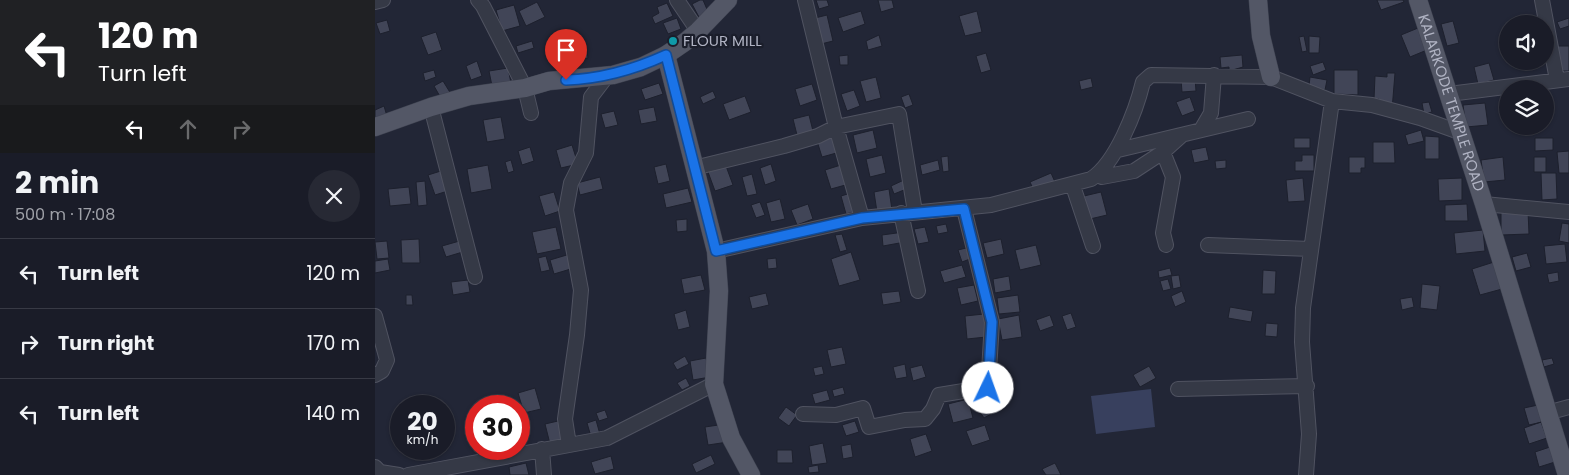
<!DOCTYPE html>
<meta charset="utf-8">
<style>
:root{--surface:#1a1c28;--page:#272934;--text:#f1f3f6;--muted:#9fa1a8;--line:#383a45}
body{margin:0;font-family:Poppins,sans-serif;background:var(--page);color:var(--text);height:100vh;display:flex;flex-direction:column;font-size:19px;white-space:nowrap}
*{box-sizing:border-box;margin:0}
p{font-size:16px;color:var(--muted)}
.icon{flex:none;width:28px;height:28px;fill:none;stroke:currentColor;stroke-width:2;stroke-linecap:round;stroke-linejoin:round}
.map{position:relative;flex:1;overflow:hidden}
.sheet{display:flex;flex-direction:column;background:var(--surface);width:375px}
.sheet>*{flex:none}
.banner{background:#202124;color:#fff;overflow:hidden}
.buttons{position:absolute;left:1124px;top:15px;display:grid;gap:10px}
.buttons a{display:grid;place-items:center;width:55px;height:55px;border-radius:50%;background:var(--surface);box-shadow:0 1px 4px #0004,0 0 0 1px var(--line);font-size:25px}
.speed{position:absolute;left:15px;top:395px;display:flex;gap:10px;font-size:25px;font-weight:700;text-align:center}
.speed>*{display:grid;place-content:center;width:65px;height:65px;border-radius:50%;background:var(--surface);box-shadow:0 1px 4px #0004,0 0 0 1px var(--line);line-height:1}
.speed small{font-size:12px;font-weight:400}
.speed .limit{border:8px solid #d22;background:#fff;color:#111}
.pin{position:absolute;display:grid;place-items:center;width:42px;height:42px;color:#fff;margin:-51px -21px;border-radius:50% 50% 50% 0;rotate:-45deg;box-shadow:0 0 5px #0007}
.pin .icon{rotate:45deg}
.me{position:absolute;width:55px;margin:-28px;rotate:3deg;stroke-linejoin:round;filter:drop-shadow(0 0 4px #0008)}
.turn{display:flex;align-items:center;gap:18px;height:105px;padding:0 15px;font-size:22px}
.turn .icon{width:65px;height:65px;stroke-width:2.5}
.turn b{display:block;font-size:35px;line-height:42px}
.lanes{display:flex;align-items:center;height:48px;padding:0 15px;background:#0003;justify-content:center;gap:25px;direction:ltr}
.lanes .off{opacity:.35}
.round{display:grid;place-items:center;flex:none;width:52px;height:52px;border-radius:26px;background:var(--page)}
.overview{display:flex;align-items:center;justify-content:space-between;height:85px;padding:0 15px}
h1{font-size:30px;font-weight:700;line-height:38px}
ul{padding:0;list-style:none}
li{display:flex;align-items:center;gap:15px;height:70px;padding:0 15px;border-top:1px solid var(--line)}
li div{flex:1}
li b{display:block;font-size:19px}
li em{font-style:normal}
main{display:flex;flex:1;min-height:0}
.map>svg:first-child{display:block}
.water{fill:#38405e}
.building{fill:#414557;stroke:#1d202d}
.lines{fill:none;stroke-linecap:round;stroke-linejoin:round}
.minor-casing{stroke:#505361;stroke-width:16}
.major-casing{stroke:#3e4250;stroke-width:19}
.minor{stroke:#353946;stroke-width:14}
.major{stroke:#535766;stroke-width:18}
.route-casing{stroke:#114b97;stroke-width:12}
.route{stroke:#1a73e8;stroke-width:9}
.culture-dot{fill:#0f9aa8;stroke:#1b1e2b;stroke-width:2}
.labels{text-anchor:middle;stroke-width:4.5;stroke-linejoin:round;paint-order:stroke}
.poi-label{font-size:15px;fill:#b0b3c3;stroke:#1b1e2b;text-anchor:start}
.street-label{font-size:15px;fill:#b0b3c3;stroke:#1b1e2b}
</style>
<main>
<section class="sheet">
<div class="banner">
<div class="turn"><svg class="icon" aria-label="left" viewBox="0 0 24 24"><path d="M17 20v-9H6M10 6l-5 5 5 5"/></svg><div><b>120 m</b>Turn left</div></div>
<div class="lanes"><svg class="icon" aria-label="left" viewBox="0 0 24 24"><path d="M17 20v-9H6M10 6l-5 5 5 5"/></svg><svg class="icon off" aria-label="ahead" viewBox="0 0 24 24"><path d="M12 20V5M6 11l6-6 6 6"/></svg><svg class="icon off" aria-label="right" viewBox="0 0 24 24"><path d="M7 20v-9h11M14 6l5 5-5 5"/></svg></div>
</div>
<div class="overview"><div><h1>2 min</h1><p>500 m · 17:08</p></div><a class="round"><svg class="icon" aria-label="close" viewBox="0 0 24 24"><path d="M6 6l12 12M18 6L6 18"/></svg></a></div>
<ul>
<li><svg class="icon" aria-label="left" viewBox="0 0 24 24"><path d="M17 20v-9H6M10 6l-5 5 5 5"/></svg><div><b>Turn left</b></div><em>120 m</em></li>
<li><svg class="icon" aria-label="right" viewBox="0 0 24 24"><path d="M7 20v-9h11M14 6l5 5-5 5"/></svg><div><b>Turn right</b></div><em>170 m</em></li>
<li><svg class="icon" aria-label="left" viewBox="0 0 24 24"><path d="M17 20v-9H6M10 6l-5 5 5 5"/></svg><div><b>Turn left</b></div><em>140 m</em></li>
</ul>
</section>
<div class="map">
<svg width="1194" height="475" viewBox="0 0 1194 475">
<rect width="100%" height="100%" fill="#222636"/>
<path class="water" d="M776,389L780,427L721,434L716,396Z"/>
<path class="building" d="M325,0H328L334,14L325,19L317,4Z
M441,0H452L454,6L444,9Z
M503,0H517L519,8L506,12Z
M1002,0H1028L1029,2L1006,10Z
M162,2L170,17L151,26L144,11Z
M292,3L298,16L280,24L277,17L284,13L282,7Z
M139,5L145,26L127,31L121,10Z
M486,11L490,24L468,32L463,18Z
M602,11L607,32L590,36L584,16Z
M452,15L458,41L446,44L440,18Z
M302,18L306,29L293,34L288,23Z
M1194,18V26L1185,29L1182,22Z
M12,20L15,31L5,34L1,23Z
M1078,21L1084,43L1072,46L1066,24Z
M1043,28L1052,50L1035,57L1026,35Z
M61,32L67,50L53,55L46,37Z
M504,35L507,46L493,50L491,41Z
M929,36L932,51L927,52L924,37Z
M934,36L945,37L944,53H934Z
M157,41L159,48L143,53L141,46Z
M211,45L213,58L198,60L196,47Z
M1182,46H1194V71H1183Z
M611,53L616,70L606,73L601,56Z
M473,55V65H465L464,56Z
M867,55L868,67L854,71V67L846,68L845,57Z
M102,61L107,76L96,80L91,66Z
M948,62L951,70L938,75L935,66Z
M1114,63L1119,80L1103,84L1099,67Z
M133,68L136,83L117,86L114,71Z
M59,70L61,77L50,81L48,73Z
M959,70H983V95L959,94Z
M1012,73H1020L1017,110L1005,107L1004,99H999L1000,76L1012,77Z
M501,77L506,98L491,102L485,81Z
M935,77L952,80L950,90L934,86Z
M716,78L718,87L706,90L704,81Z
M820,78L821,91L807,92L806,79Z
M68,81L76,94L67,100L59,86Z
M284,83L288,94L270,100L266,89Z
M437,84L442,100L425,106L420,89Z
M479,90L485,106L472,111L466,94Z
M338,91L341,98L328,104L325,97Z
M534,94L538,105L530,108L526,97Z
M370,96L376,112L354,120L348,104Z
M815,97L820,111L807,116L801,102Z
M1054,102L1057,112L1049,114L1047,103Z
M1110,103L1113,125L1091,127L1088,105Z
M9,106L12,116L0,120V110Z
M279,107L282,121L266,124L263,110Z
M239,111L243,125L230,128L226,114Z
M434,115L439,135L423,139L418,119Z
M126,117L130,139L112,142L108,120Z
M498,130L502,148L482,153L478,135Z
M1046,130L1049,141L1033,145L1030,135Z
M461,136L465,152L447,157L442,141Z
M1050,136L1064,137V159H1050Z
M919,138H935V148H919Z
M1160,138H1178V150L1160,151Z
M998,142H1019L1020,163H998Z
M197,145L203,164L186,168L181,150Z
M155,147L159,161L147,165L143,151Z
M831,147L834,160L819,163L816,150Z
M1194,151V173H1184L1182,152Z
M507,155L511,173L495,177L491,159Z
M927,155H939V171H920V161H927Z
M573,156L574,171L568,172L566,157Z
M974,157H990V168H986V173H974Z
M1128,157L1130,180L1109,182L1106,160Z
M1159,157H1171V172H1159Z
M136,160L139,171L133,173L130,162Z
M563,160L565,170L547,175L545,165Z
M851,160V168L841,169L840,161Z
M291,164L295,181L283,184L279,167Z
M396,164L401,181L390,185L385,168Z
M469,164L474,184L456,189L450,170Z
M113,165L117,189L96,193L92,169Z
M351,166L358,185L340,191L333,172Z
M69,170L76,190L60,195L53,175Z
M676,173L680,182L659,191L655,182Z
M1166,173H1181L1182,199L1167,200Z
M377,174L382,194L372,196L367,177Z
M225,177L228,189L205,195L202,183Z
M928,178L930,201L913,202L911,180Z
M1087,178V200L1064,201L1063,179Z
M531,179L534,188L519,194L516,186Z
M50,181L52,205L43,206L41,182Z
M34,187L36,204L15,206L13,189Z
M313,188L317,202L291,208L288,194Z
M514,189L517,210L502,212L499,192Z
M179,192L185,211L170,216L164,196Z
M479,192L485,210L471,214L466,196Z
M726,192L732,215L715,219L709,196Z
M405,199L410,219L396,222L391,203Z
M385,202L390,215L381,218L376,205Z
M433,204L438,219L422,225L416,210Z
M1092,204L1093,221H1070V205Z
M1153,211L1154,234L1126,235V212Z
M312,219V231L302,232L301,220Z
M1187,223L1194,224V243L1184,241Z
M571,224L573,232L563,234L561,226Z
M181,227L186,249L162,254L157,232Z
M550,227L554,242L543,244L539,229Z
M1108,230L1110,251L1081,254L1079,233Z
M529,232L530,242L508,246L507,235Z
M467,234L472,250L465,252L460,235Z
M44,239L45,263H27L26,240Z
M626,239L629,254L612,258L608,243Z
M88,240L91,251L71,257L67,246Z
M12,241L14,258L2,259L0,242Z
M1190,244L1192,262L1171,264L1169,246Z
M661,245L666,265L645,270L640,250Z
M591,248L595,259L587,262L583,250Z
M476,252L485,280L464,286L456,259Z
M1152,253L1156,267L1141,271L1137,257Z
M195,254L199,268L179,274L175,260Z
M171,256L175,270L166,272L163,258Z
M401,258L402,268L393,269L392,259Z
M13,259L15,270L0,273V261Z
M1119,262L1127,289L1105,295L1097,269Z
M587,265L591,277L569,283L565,271Z
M795,268L797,275L784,278L783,271Z
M888,270L901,271L900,294H887Z
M1183,272L1184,281L1174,283L1172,274Z
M326,275L330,290L309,294L306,279Z
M804,275L806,287L798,289L796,276Z
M634,276L636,290L620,293L618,279Z
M793,279L796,289L788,291L785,281Z
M93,280L95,292L78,295L76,282Z
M1047,284L1065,286L1062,310L1045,308Z
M599,285L603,301L586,305L582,288Z
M524,291L526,302L508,305L506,293Z
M807,291L811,302L800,307L796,296Z
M391,293L394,305L377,309L374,297Z
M31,295H37L38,305H31Z
M643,295L645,312L624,314L622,298Z
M1037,297L1039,307L1027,310L1025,299Z
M855,307L878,311L876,322L853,318Z
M311,310L315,327L303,330L299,314Z
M696,313L701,327L692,330L687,316Z
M609,314L611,337L592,339L590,316Z
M644,315L647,337L627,340L623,319Z
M675,315L679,326L665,331L661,320Z
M891,323L903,324L902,337L890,336Z
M467,347L471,364L456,367L452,350Z
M310,356L314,364L302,370L298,363Z
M331,358L335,377L318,380L315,361Z
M1177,358L1179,364L1169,367L1167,360Z
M530,364L532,377L521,379L518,367Z
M547,365L551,377L538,381L535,368Z
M447,366L449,374L440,376L438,368Z
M774,366L781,378L765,387L758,375Z
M311,378L315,386L307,390L302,383Z
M468,387L470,394L459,397L457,390Z
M160,388L166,409L149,413L143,393Z
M452,390L455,400L440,404L437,394Z
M128,398L130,406H101V416L99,405Z
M593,399L598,418L578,423L573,404Z
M1163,405L1167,422L1154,425L1149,408Z
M411,407L422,415L414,426L403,418Z
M612,407L616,414L609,418L605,412Z
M230,410L233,418L224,421L221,413Z
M221,420L226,438L217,440L212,423Z
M183,421L188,441L175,444L170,424Z
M480,421L484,432L471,436L467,425Z
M1166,422L1172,438L1154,444L1149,428Z
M350,424L353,442L333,445L330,427Z
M610,425L615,440L597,446L591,431Z
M551,434L557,451L540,457L535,439Z
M448,443L452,463L437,465L434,446Z
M476,444L478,457L468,459L466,446Z
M1175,447L1180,462L1164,467L1160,452Z
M402,450H417L418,463H402Z
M336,455L340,464L321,473L317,464Z
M236,456L239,469L220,474L216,462Z
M151,463L154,475H135L134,467Z
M680,463L686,475H671L667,469Z
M443,465L444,472L434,473L433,467Z"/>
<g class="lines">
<g class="minor-casing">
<path id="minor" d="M103,0L108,6L150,88L156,113
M302,0L323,31
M430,0L461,127L487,218
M1167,0L1182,80
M0,2L8,0
M1074,94L1194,79
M56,107L100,277
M826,130L836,113L839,75
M743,150L873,119
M788,152L798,177L788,233L791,245
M319,168L409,146L443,136L461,127L524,114L540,212
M723,175L727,177L759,171L788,152L807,135
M698,186L718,246
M1109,204L1194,212
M526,213L543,291
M833,245L936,249
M341,251L487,218L616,205L716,179C741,163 761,111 768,82L776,75L896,77L957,101L997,105L1045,118L1084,132
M0,316L12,360L7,371L0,375
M803,389L932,386
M1172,413L1194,407
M428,414L461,415L488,408L494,427L530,420L550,419L558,409L564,395L613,387L617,322L589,209
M194,445L190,419L202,335L206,290L191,210L196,183L211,153L216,97L232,76
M167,449L169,475
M0,467L5,472L24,475
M33,475L232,438L339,384
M931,475L934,434L927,342L928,308L957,101"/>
</g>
<g class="major-casing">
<g id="major">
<path d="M883,0L886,36L896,77"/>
<path id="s1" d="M1043,0L1109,204L1192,475"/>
<path d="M291,55L341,251L344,291L339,384L356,438L376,475"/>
<path d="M0,127L56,107L94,96L150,88L174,81L238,75L266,67L291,55L310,42L323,31L353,0"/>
</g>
</g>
<use href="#minor" class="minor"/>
<use href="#major" class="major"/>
</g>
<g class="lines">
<g class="route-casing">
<path id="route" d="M191,80C227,79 258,70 291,55L341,251L487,218L589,209L617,322L613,388"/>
</g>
<use href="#route" class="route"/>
</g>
<circle class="culture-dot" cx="298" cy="41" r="5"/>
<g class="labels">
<g class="poi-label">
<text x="308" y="46">FLOUR MILL</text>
</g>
<g class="street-label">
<text dy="5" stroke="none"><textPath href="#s1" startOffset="108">KALARKODE TEMPLE ROAD</textPath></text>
</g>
</g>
</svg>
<div class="buttons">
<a><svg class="icon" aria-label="sound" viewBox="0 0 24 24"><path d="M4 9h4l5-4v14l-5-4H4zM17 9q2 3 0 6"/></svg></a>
<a><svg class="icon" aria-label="layers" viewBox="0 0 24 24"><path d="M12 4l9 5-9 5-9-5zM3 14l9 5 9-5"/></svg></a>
</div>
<div class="speed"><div>20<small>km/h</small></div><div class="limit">30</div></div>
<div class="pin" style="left:191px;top:80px;background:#d93025"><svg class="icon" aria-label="arrive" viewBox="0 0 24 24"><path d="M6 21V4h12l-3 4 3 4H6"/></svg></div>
<svg class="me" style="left:613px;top:388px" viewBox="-20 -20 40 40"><circle r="19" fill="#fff"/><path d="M0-13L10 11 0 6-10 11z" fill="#1a73e8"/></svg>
</div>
</main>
